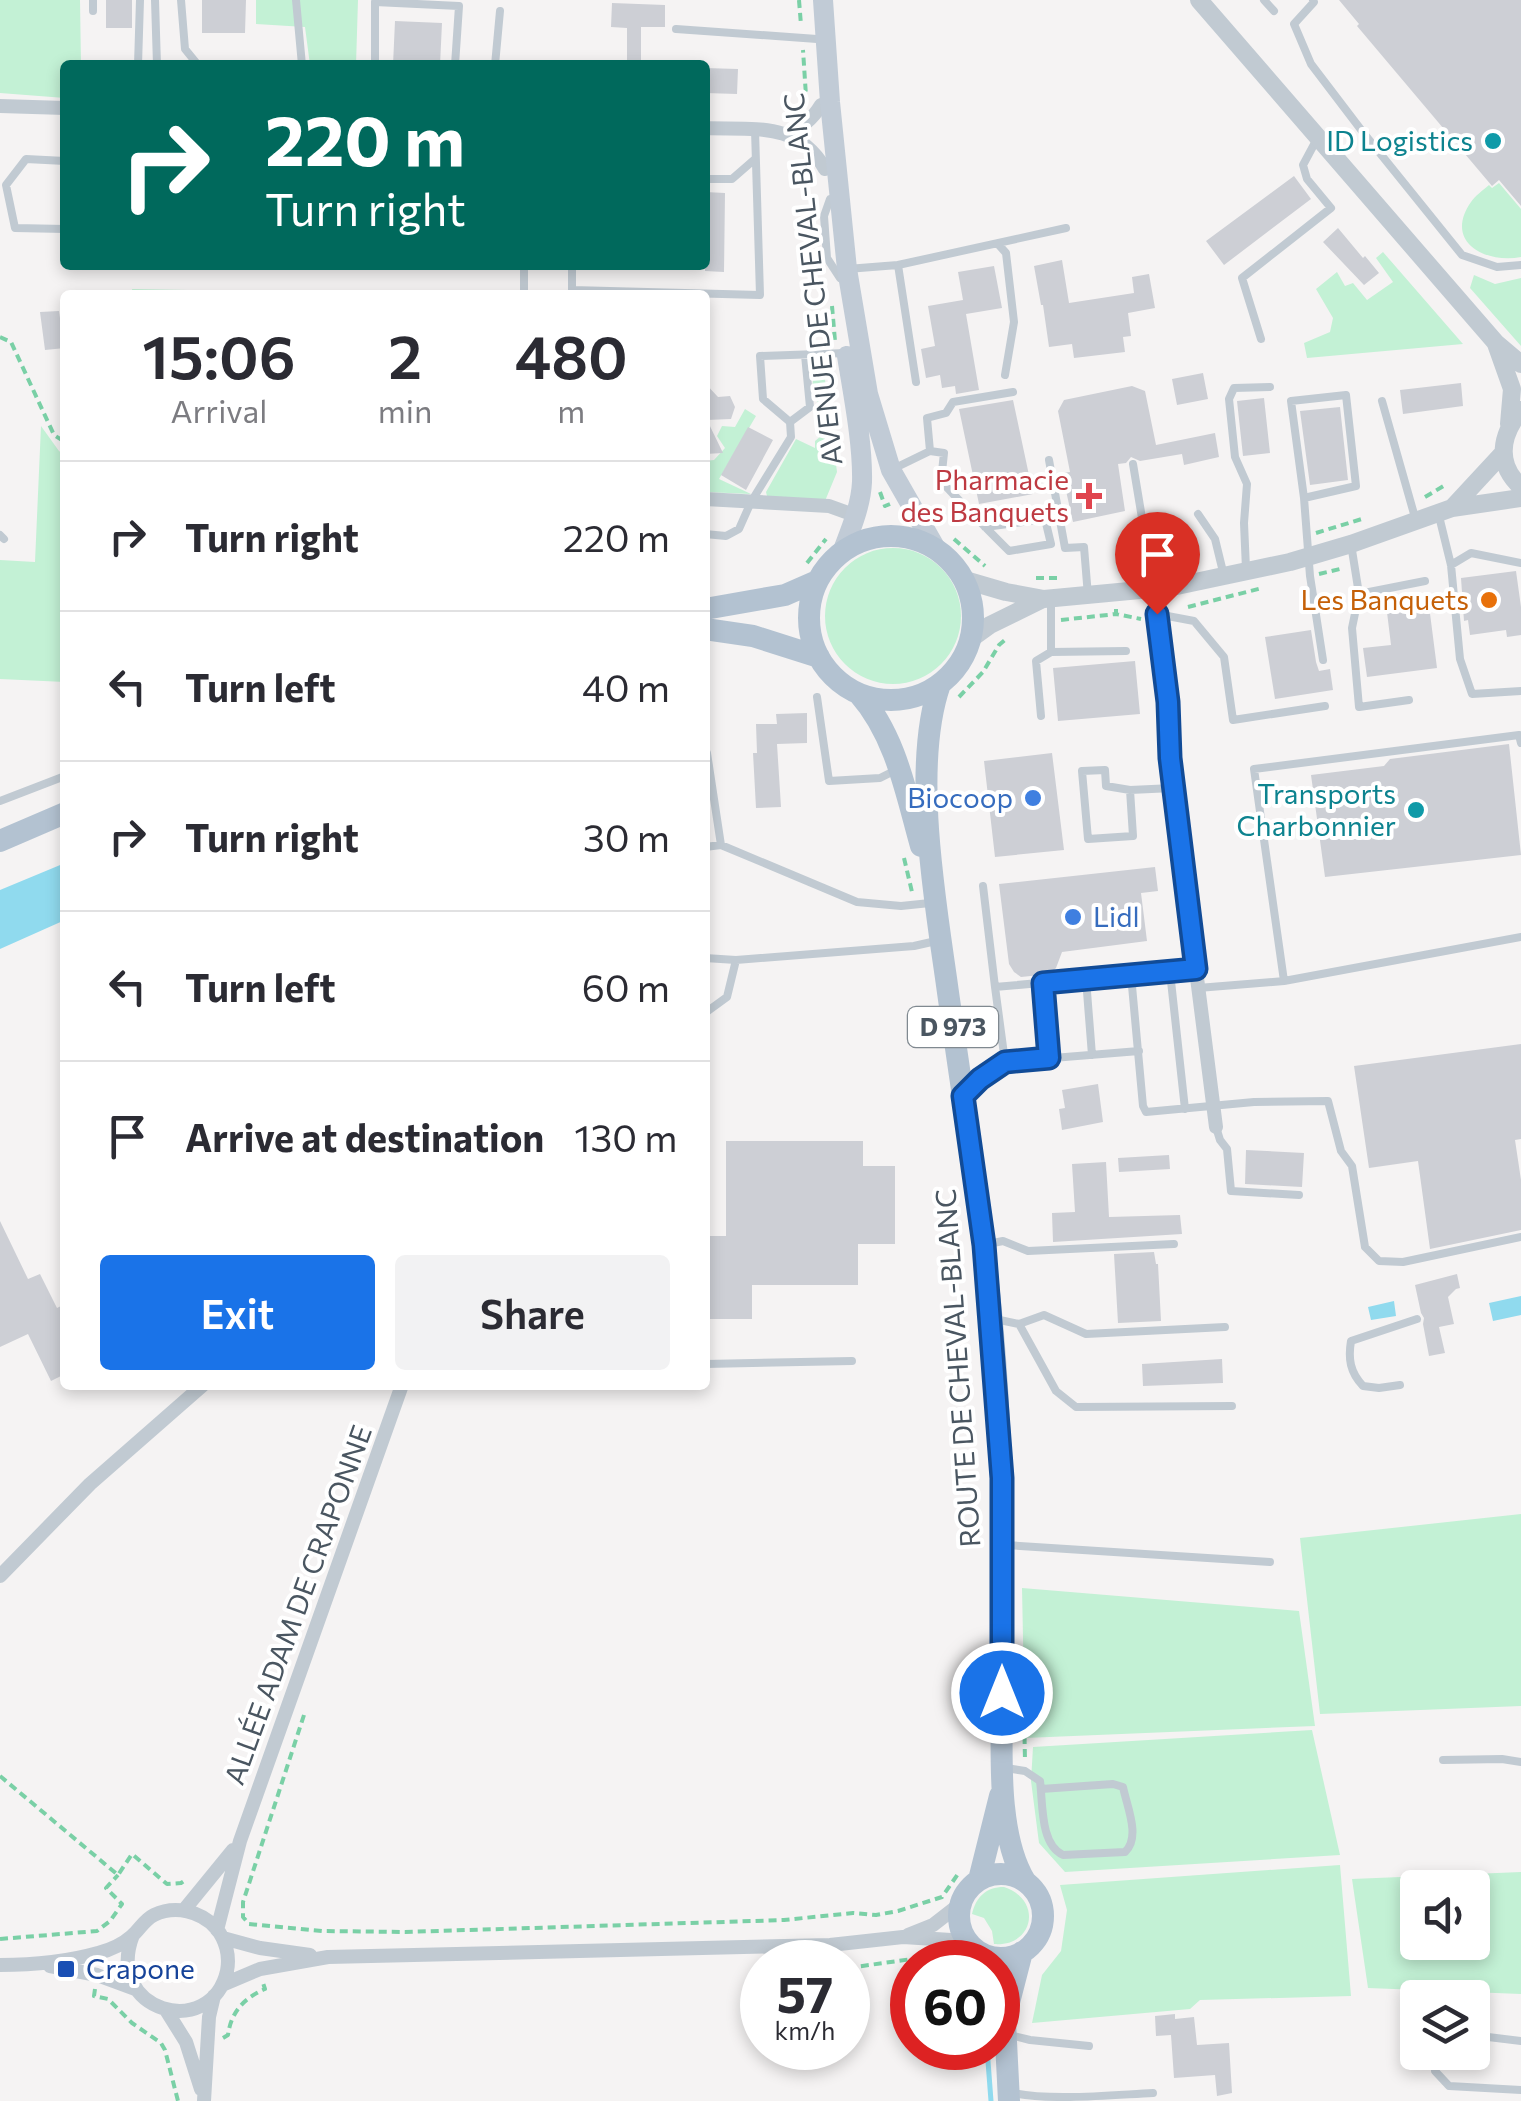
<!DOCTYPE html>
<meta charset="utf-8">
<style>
:root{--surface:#fff;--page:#f2f2f3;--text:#2b2b33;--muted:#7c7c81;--line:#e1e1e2;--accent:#1a73e8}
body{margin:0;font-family:Commissioner,sans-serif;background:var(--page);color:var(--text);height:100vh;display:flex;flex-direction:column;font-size:38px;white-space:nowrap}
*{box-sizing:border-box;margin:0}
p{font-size:32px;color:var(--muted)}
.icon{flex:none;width:55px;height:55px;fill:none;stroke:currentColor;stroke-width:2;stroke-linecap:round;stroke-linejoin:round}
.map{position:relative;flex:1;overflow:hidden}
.panel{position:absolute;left:60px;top:290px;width:650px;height:1100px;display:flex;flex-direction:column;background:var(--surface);border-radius:10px;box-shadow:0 5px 15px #0003}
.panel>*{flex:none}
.hud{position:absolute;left:60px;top:60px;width:650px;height:210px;border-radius:10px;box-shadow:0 5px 15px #0003;background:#00695c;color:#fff;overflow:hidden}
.tools{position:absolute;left:1400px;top:1870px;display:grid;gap:20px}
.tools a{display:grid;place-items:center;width:90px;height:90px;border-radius:10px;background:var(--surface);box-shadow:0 5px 15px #0003;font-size:50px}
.speed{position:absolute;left:740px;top:1940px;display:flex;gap:20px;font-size:50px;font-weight:700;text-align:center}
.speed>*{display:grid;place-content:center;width:130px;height:130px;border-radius:50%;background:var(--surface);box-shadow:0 5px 15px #0003;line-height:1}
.speed small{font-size:25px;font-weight:400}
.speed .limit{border:15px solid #d22;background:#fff;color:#111}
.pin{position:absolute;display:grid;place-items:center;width:85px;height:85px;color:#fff;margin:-102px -42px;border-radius:50% 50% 50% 0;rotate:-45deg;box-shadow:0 0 10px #0007}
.pin .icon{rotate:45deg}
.me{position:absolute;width:110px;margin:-55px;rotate:0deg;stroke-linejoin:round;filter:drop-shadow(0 0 8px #0008)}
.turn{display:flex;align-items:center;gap:35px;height:210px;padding:0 40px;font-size:45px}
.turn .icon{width:130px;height:130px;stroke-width:2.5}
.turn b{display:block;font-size:70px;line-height:85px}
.eta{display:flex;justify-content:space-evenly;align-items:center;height:170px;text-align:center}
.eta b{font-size:60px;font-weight:600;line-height:70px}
.primary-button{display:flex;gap:20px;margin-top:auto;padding:20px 40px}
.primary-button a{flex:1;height:115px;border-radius:10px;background:var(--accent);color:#fff;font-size:40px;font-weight:600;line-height:115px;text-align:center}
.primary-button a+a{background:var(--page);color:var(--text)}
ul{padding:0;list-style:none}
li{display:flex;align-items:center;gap:30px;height:150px;padding:0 40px;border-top:2px solid var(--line)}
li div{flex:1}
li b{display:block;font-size:38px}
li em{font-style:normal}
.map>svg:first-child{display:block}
.green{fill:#c3f1d5;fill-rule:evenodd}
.water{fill:#90daee}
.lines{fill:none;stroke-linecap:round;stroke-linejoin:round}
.stream{stroke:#90daee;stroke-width:5}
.building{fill:#cdcfd5}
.path{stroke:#7ad0a6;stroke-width:4;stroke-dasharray:8 5;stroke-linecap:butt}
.service{stroke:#c1cad2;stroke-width:8}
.minor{stroke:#c1cad2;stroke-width:14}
.tertiary{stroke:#c1cad2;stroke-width:18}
.secondary{stroke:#c1cbd6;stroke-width:20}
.primary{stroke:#b3c2d1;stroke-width:22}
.route-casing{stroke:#114b97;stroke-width:25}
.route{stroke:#1a73e8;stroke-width:18}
.culture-dot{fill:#0f9aa8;stroke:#fff;stroke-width:4}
.health-dot{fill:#e0444e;stroke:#fff;stroke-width:4}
.food-dot{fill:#e8710a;stroke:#fff;stroke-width:4}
.shop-dot{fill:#3f7fe0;stroke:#fff;stroke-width:4}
.transit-dot{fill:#1a4fb4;stroke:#fff;stroke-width:4}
.labels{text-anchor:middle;stroke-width:8;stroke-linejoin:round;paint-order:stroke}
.shield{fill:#fff;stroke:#808990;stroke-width:2.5}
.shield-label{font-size:25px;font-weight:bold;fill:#4a5661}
.culture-label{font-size:28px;fill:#0d838f;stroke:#fff;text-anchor:end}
.street-label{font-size:28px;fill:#4a5661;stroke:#fff}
.health-label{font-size:28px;fill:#be3a42;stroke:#fff;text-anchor:end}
.food-label{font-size:28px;fill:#c56008;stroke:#fff;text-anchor:end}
.shop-label{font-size:28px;fill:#366cbe;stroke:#fff;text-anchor:end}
.transit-label{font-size:28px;fill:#164399;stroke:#fff;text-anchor:start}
</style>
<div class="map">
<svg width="1521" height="2101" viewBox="0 0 1521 2101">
<rect width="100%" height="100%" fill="#f5f3f3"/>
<path class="green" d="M0,0H80L81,65H65V98L0,93Z
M256,0H358L356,65H310L305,27L256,24Z
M1499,183L1521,209V257C1486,264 1443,242 1471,202C1475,196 1483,190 1489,185L1492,188Z
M1383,252L1463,344L1307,358L1304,343L1330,332L1333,318L1316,289L1337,272L1345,286L1353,283L1367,300L1393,282L1376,258Z
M1474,275L1495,284L1521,278V346L1470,288Z
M132,289L243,291V295H133Z
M817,370L824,372L837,472L825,501L767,496L766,492L796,439L815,448V441L821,436L819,430L825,426C824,403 804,392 817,370Z
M745,409L756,416L719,479L751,494L705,492V461L714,460L725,448L717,436L722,426L735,427Z
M41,426L59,451L65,455V682L0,679V560L35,562Z
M825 616a68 68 0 1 1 136 0a68 68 0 1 1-136 0Z
M1521,1514V1706L1320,1714L1300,1538Z
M1022,1588L1299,1611L1315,1726L1025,1738Z
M1312,1730L1340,1855L1065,1872L1039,1843L1031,1781L1033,1747Z
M1340,1865L1351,1996L1200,2000L1190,2009L1032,2023L1042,1975L1061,1951L1067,1910L1060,1885Z
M1521,1872V1994L1368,1988L1352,1879ZM1418,1888H1472V1942H1418Z
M1004,1887C1043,1900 1034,1947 994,1944L992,1931L984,1918L972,1914C976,1897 986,1887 1004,1887Z"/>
<path class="water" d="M65,863V920L0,949V890Z
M1521,1296V1315L1493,1321L1489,1303Z
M1394,1301L1396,1316L1371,1320L1368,1307Z"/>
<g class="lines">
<path class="stream" d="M987,2048L991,2101"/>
</g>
<path class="building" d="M106,0H132V28H106Z
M202,0H246L245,33H202Z
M1339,0H1521V206L1499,180L1492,186L1357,26L1359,24Z
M612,3L665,5V27H641V65H627V28L611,27Z
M395,21L442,23L440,65H393Z
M705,68L738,69L737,94L705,93Z
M1294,176L1311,199L1224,265L1206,241Z
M705,192L725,193L724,272L705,271Z
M1338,228L1363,258L1365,256L1379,273L1364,285L1323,242Z
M1062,260L1069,303L1134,293L1132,277L1149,274L1155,308L1128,313L1131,336L1123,337L1125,352L1074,358L1072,344L1049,347L1043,305H1041L1034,266Z
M994,266L1002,308L966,314L979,390L956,394L955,386L942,388L940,375L926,378L921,349L935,346L928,306L963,300L958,272Z
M59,311L60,318H65V348L45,350L40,312Z
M1203,373L1208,399L1177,405L1172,379Z
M705,383L718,397L730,396L735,407L731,419L707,420L723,453L705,454Z
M1461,383L1463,406L1403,414L1400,390Z
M1132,386L1145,391L1156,445L1215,433L1219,457L1184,465L1182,454L1140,461L1131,457L1126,463L1118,464L1125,511L1073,522L1062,473L1070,472L1058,411L1064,400Z
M1264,398L1270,453L1243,456L1237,401Z
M1013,400L1033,494L979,504L959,409Z
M1340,407L1348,480L1310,485L1300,411Z
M748,427L773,440L746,490L721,475Z
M1516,571L1521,607V635L1507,637L1506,630L1470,635L1468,620L1464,621L1461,578Z
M1428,598L1437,668L1367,677L1363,648L1391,645L1386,604Z
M1311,630L1316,662L1319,671L1330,669L1333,690L1275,699L1265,637Z
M1135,661L1140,714L1058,721L1053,668Z
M807,713V743L777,744L781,807L756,808L753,753H757L756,724H777L776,714Z
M1509,744L1521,855L1325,877L1311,775L1384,766L1390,759Z
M1052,753L1064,850L995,857L984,761Z
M1155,867L1158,891L1141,893L1147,941L1062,952L1056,968L1050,974L1021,977L1014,972L1009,964L999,884Z
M1521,1044V1139L1515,1140L1521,1180V1230L1430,1249L1418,1161L1369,1168L1354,1066Z
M1098,1084L1103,1122L1062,1130L1059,1109L1065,1108L1062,1090Z
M726,1141H863V1166H895V1244H858V1285H752V1319H705V1236H726Z
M1246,1150L1304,1153L1302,1187L1245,1184Z
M1169,1155L1170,1169L1119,1172L1118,1158Z
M1106,1162L1109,1217L1180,1215L1182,1234L1053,1242L1052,1213L1075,1212L1072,1164Z
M0,1221L28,1279L40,1274L57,1308L65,1304V1374L51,1381L28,1334L0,1347Z
M1154,1252L1156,1264H1158L1161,1321L1118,1323L1114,1254Z
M1457,1274L1460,1288L1456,1289L1448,1297L1454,1324L1439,1327L1445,1353L1429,1356L1423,1324L1424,1318L1421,1313L1415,1285Z
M1222,1359L1223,1383L1143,1386L1142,1364Z
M1175,2014V2019L1194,2017L1197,2045L1229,2043L1232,2093L1217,2096L1215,2075L1174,2078L1171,2035L1156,2036L1155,2016Z"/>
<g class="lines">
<path class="path" d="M799,0L801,25
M801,103L806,96L803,50
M832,306L835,341
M0,337L11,342L54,435L65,442
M880,492L885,506L890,504
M1425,497L1447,484
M1316,533L1365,518
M954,539L985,566
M807,563L826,539
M1319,574L1344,568
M1036,578H1057
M1188,607L1262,588
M1116,609V614L1141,619
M1061,620L1116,614
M959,697L983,672L999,645L1006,639
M904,858L912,892
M1024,1710L1025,1761
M304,1715L243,1902V1917L249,1924L322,1931L405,1932L784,1920L853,1913L876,1915L898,1911L942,1897L958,1874
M0,1776L118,1875L132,1854L167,1884L181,1883L187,1879
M0,1939L97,1931L110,1921L122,1904L106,1888L118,1875
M848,1968L919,1958L926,1955
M95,1989L94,1996L108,1999L132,2023L161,2043L165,2050L178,2101
M223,2038L228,2035C231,2012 244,1998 265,1989L263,1983"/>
<path class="service" d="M155,0L157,65
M181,0L185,49L198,65
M296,0L302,65
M1264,0L1274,11
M1313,0L1314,2L1294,24L1311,64L1362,131L1462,255L1497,267L1521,265
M93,11V0
M676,29L817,39
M138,65L140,0
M375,65V2L459,6L455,65
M495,65L500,11
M65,161L26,159L6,185L15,228L65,229
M705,179H732L755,159
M830,199L824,216L827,258L840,278
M998,244L1006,253L1014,322L1005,375
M572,265V290L760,295L755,130
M898,265L1066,228
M847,269L898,265L916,382
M524,295V265
M1261,339L1242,278L1331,208L1307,179L1303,165L1318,137
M805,355L810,407L790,422L763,399L760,356L847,353
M1382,401L1416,521
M930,451L927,418L946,413L953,402L1013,392
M1049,460L1065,548L1084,547L1088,596
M1133,464L1143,524L1153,557L1150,570L1153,589
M895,468L930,451L944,453L941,481C963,505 986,528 1009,551L1051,544L1045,519L985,527
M1304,498L1291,401L1346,395L1356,486L1304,498L1310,576L1323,660
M1438,512L1451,565L1460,659L1472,694L1521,691
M1198,514L1215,539L1224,576
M705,534L726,536L739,529L751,502L791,437L790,422
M0,535L4,539
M1351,544L1359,594L1425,581
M1451,565L1471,553L1521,563
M1246,569L1244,523L1247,484L1235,457L1229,399L1234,388L1270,387
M1359,594L1352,628L1359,707L1409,700
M1157,614L1194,621L1224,657L1233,720L1325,706
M1051,652L1126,651
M817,697L829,781L880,778L894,771
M1041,716L1036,661L1051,652V600
M705,753H707L721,845L857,902L901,906L930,903
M1130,790L1133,836L1088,839L1082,771L1105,770L1106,786L1130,790L1173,788
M0,801L65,776
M705,847L721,845
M983,886L995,987L1196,969
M705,958L736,960
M1170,972L1185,1109
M1131,975L1143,1106L1146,1112L1254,1102L1328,1101L1341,1151L1352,1166L1365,1247L1379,1261L1403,1262L1521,1237
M1086,979L1092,1055
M1284,981L1254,769L1519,735L1521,743
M1043,983L1049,1059
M995,987L1005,1062L1139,1051
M1198,988L1284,981L1521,937
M705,1013L727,997L736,960L914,946L936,941
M966,1093L980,1079L1005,1062
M1216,1127L1220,1140L1227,1149L1231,1191L1299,1195
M988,1244L1003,1241L1028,1251L1174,1244
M995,1319L1019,1324L1056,1391L1076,1407L1232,1406
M1019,1324L1044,1315L1086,1334L1225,1327
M705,1364L852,1361
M1400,1385L1379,1388L1363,1386C1350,1372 1348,1359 1351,1341L1417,1319
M1006,1545L1270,1562
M1443,1760L1502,1759L1521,1762
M1006,1768L1025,1771L1040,1781C1043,1804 1040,1844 1063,1855L1125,1852C1141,1837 1127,1807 1123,1787L1113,1784L1041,1789
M1010,2035L1030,2040L1089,2046
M1472,2035L1521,2041
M1437,2052L1435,2071L1449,2086L1521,2090
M1013,2093C1051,2101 1112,2095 1153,2093"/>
<path class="minor" d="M0,106L65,108
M705,128C753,130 798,121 825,169
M787,133C803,126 812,120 821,105
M705,499L829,506L854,515
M1153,589L1167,702L1169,758L1216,1127
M0,1576L90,1484L203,1385
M184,1910L233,1850
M217,1930L240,1841L402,1385
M908,1935L933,1925L960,1904
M223,1938L260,1948L310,1955
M0,1965C33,1965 66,1962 98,1953C110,1950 123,1944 132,1936C140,1929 144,1920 154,1915C175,1905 201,1911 216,1928C226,1940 230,1956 227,1971C211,2041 103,2012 133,1935
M50,1966L97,1975L135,1989
M222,1985L260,1969L328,1957L830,1945L903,1937L967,1941
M166,2010L186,2042L201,2089
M204,2101L209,2017L214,1996"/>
<path class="tertiary" d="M1199,0L1496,343L1521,364
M1496,344L1512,389L1509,424
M1521,410C1501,435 1495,463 1521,487
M1452,508L1503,453
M965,580L1006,592L1044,599L1172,587L1290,562L1351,544L1452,508L1521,498
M972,638L990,625L1043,599"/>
<path class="secondary" d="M823,0L830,102L847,269L868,394L891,470L935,547
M843,550C851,529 861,505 862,482C863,444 853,394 847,356"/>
<path class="primary" d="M809 618a82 82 0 1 1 164 0a82 82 0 1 1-164 0Z
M705,609L785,595L817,581
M705,629L753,636L819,657
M940,684C912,764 934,894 946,978C958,1065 972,1153 983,1241C996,1341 1002,1450 1002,1551C1002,1599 1002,1647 1002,1695C1002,1750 996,1833 1025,1881
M859,694C896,736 906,793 921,846
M0,841L65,813
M959 1916a42 42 0 1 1 84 0a42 42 0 1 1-84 0Z
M979,1880L1000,1796
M998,1993L1005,2022L1009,2101
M1006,2014L1022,1952"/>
</g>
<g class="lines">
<g class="route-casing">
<path id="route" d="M1002,1693V1478L984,1245L963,1096L980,1079L1005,1062L1049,1058L1043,983L1196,969L1170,758L1168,702L1157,614"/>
</g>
<use href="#route" class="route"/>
</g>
<g class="culture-dot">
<circle cx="1493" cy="141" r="10"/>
<circle cx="1416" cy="810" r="10"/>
</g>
<path class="health-dot" d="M1084 481h10v10h10v10h-10v10h-10v-10h-10v-10h10z"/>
<circle class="food-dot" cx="1489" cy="600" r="10"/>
<g class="shop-dot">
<circle cx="1033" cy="798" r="10"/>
<circle cx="1073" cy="917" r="10"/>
</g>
<rect class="transit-dot" x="56" y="1959" width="20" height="20" rx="5"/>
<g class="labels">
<rect class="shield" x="908" y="1007" width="90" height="40" rx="8"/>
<g class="shield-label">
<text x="953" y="1036">D 973</text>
</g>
<g class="culture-label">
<text x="1473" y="151">ID Logistics</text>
<text x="1396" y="804">Transports<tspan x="1396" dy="32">Charbonnier</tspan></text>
</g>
<g class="street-label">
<text transform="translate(813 279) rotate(-96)" y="10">AVENUE DE CHEVAL-BLANC</text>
<text transform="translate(958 1368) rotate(-94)" y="10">ROUTE DE CHEVAL-BLANC</text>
<text transform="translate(298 1605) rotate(-70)" y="10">ALLÉE ADAM DE CRAPONNE</text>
</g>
<g class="health-label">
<text x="1069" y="490">Pharmacie<tspan x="1069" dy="32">des Banquets</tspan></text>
</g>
<g class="food-label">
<text x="1469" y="610">Les Banquets</text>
</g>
<g class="shop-label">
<text x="1013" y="808">Biocoop</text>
<text x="1093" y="927" text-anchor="start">Lidl</text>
</g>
<g class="transit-label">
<text x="86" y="1979">Crapone</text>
</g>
</g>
</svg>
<div class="tools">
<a><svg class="icon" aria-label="sound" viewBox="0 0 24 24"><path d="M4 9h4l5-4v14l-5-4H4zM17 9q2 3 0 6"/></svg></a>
<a><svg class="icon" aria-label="layers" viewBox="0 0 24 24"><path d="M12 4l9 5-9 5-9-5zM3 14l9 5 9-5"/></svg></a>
</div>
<div class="speed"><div>57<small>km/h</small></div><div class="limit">60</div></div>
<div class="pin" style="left:1157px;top:614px;background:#d93025"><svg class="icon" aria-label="arrive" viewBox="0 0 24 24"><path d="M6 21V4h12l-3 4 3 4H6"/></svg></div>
<svg class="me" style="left:1002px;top:1693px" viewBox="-20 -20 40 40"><circle r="17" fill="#1a73e8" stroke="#fff" stroke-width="3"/><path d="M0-11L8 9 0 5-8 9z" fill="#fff"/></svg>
<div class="hud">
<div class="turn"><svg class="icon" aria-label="right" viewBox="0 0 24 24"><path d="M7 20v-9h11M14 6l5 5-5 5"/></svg><div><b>220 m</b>Turn right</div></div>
</div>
<section class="panel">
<div class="eta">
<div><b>15:06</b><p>Arrival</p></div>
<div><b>2</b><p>min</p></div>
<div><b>480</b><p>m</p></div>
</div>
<ul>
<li><svg class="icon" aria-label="right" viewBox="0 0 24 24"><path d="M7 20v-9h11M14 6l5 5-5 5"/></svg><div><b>Turn right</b></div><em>220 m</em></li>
<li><svg class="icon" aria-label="left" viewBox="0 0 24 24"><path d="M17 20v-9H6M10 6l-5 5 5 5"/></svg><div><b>Turn left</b></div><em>40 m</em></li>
<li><svg class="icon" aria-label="right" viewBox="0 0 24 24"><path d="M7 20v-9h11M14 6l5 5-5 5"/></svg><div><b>Turn right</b></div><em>30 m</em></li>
<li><svg class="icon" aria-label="left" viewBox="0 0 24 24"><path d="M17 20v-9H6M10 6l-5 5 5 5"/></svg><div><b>Turn left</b></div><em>60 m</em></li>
<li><svg class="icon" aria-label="arrive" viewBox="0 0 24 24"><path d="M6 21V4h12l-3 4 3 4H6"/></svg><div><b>Arrive at destination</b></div><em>130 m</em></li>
</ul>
<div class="primary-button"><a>Exit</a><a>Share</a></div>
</section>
</div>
